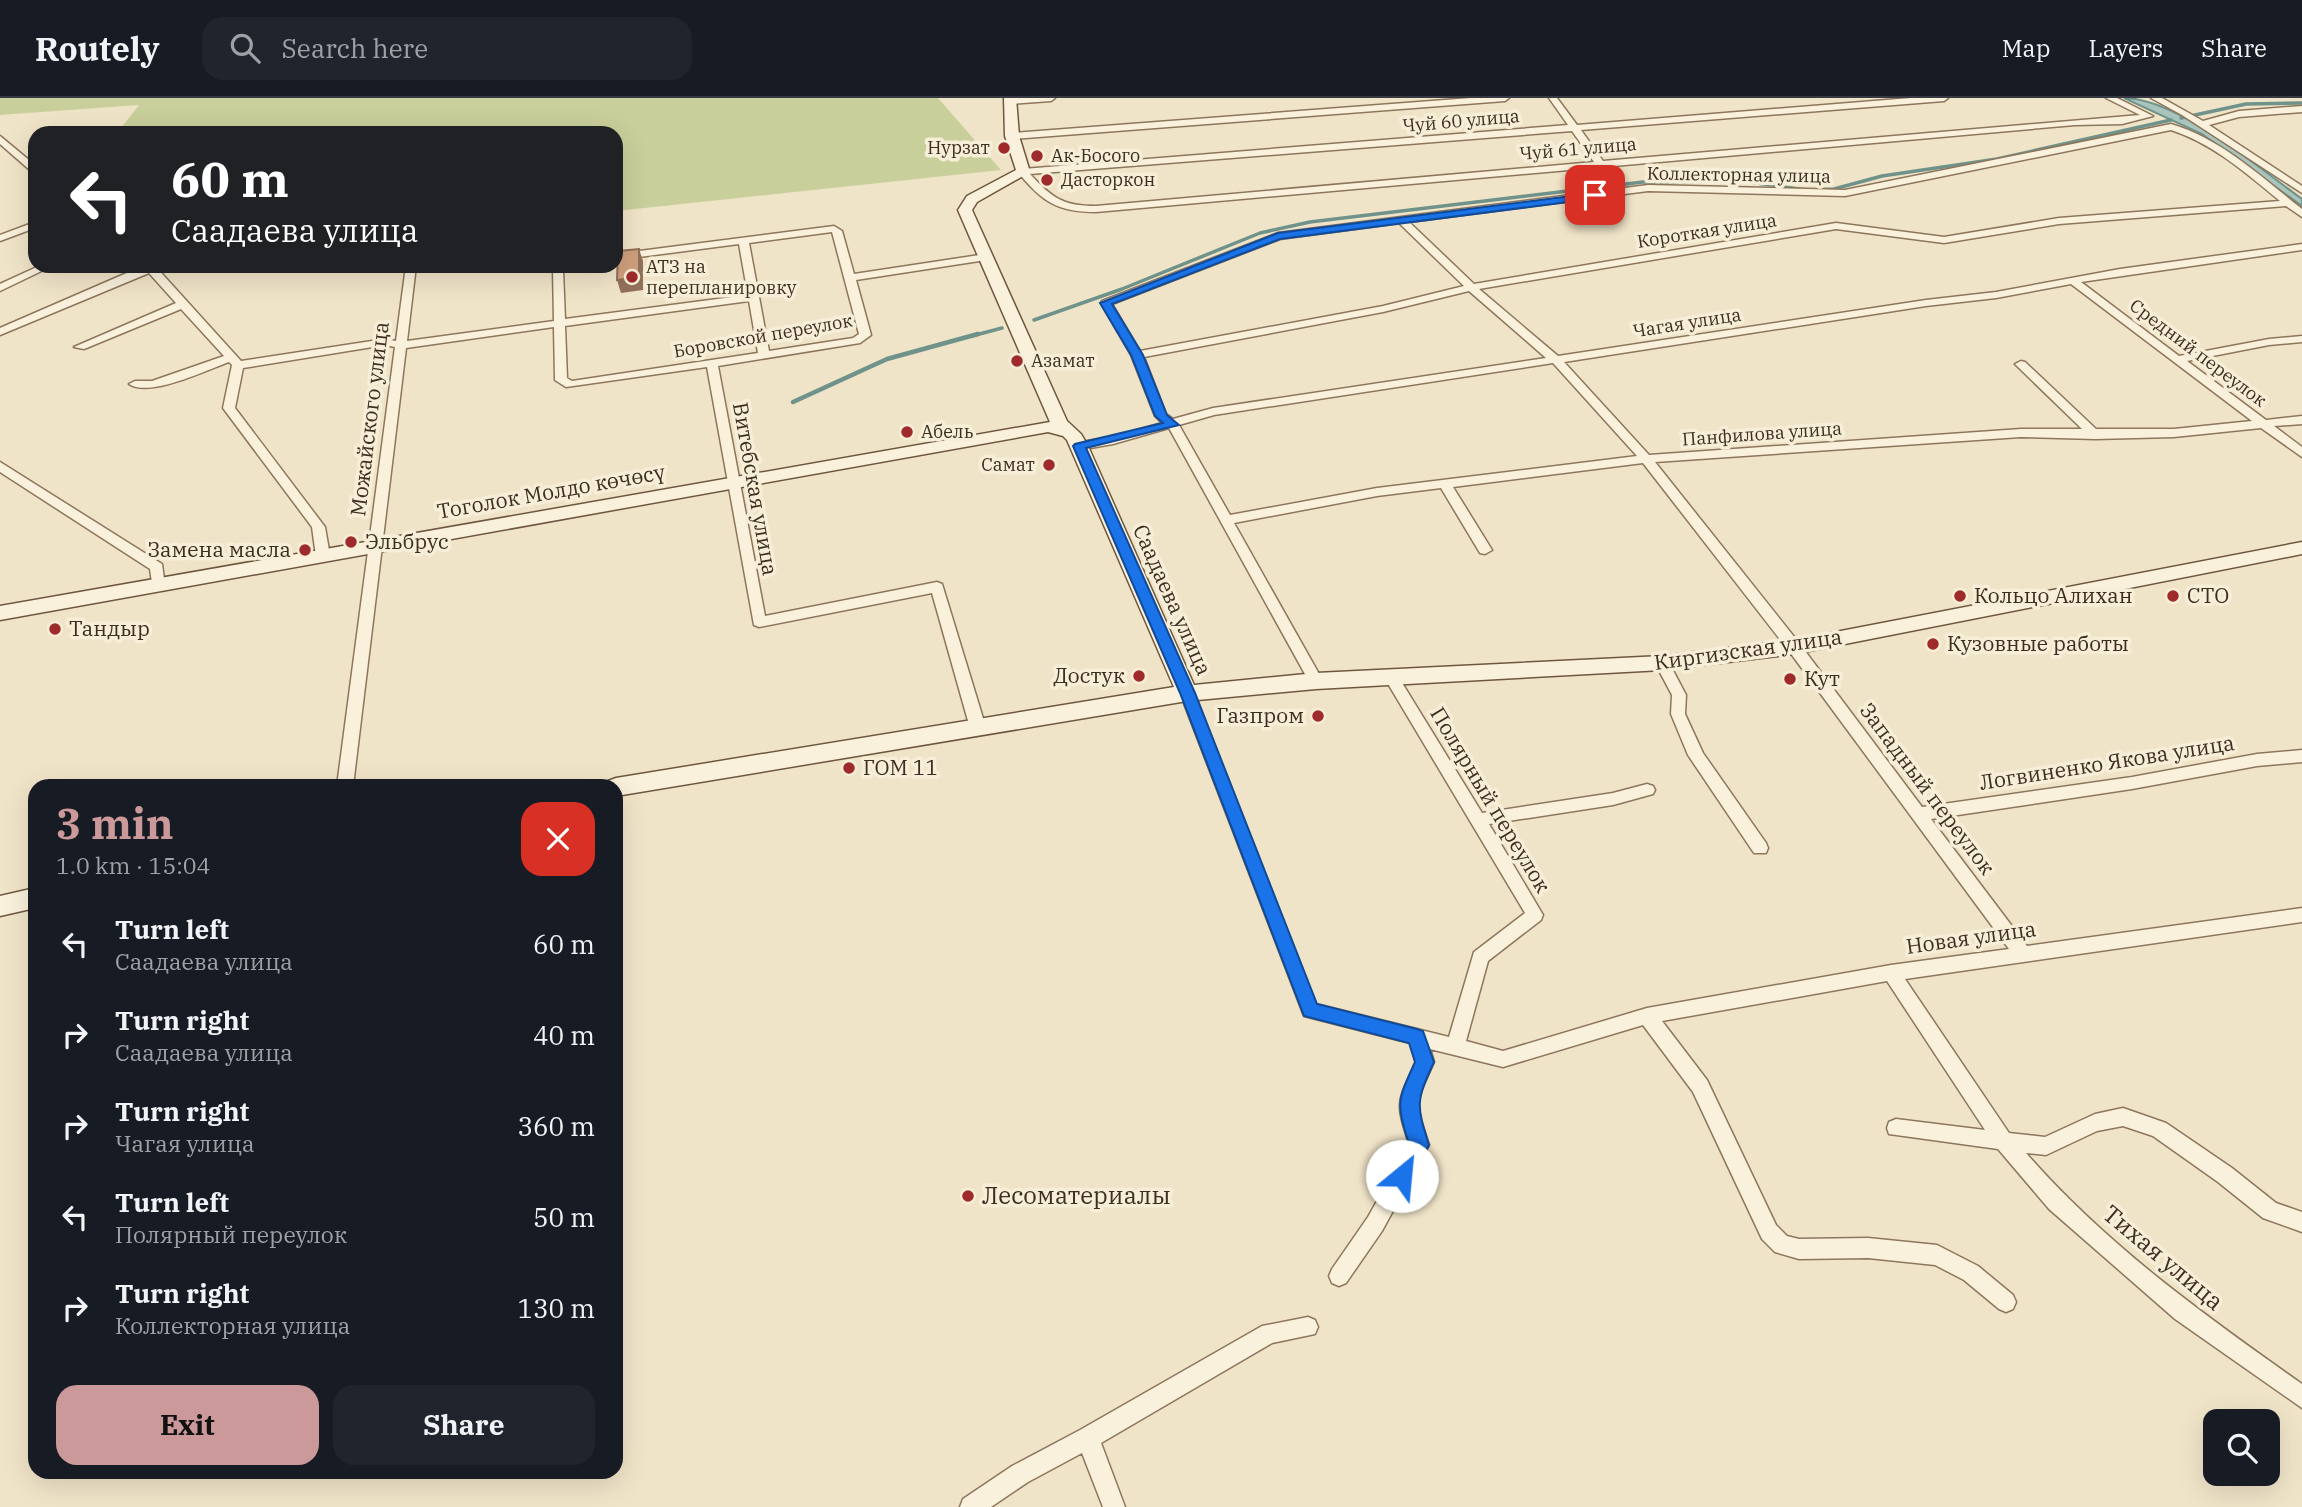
<!DOCTYPE html>
<meta charset="utf-8">
<style>
:root{--surface:#171b24;--page:#20242c;--text:#f1f3f6;--muted:#9ea1a6;--line:#363941;--accent:#cc999b}
body{margin:0;font-family:"IBM Plex Serif",serif;background:var(--page);color:var(--text);height:100vh;display:flex;flex-direction:column;font-size:26px;white-space:nowrap}
*{box-sizing:border-box;margin:0}
p{font-size:23px;color:var(--muted)}
.icon{flex:none;width:38px;height:38px;fill:none;stroke:currentColor;stroke-width:2;stroke-linecap:round;stroke-linejoin:round}
.map{position:relative;flex:1;overflow:hidden}
.details{position:absolute;left:28px;top:681px;width:595px;height:700px;display:flex;flex-direction:column;background:var(--surface);border-radius:21px;box-shadow:0 7px 28px #0002}
.details>*{flex:none}
.banner{position:absolute;left:28px;top:28px;width:595px;height:147px;border-radius:21px;box-shadow:0 7px 28px #0002;background:#202124;color:#fff;overflow:hidden}
.fabs{position:absolute;left:2203px;top:1311px;display:grid;gap:14px}
.fabs a{display:grid;place-items:center;width:77px;height:77px;border-radius:14px;background:var(--surface);box-shadow:0 7px 28px #0002;font-size:35px}
.pin{position:absolute;display:grid;place-items:center;width:60px;height:60px;color:#fff;margin:-30px;border-radius:14px;box-shadow:0 4px 10px #0006}
.me{position:absolute;width:77px;margin:-38px;rotate:28deg;stroke-linejoin:round;filter:drop-shadow(0 0 5px #0008)}
.turn{display:flex;align-items:center;gap:24px;height:147px;padding:0 28px;font-size:32px}
.turn .icon{width:91px;height:91px;stroke-width:2.5}
.turn b{display:block;font-size:49px;line-height:60px}
.round{display:grid;place-items:center;flex:none;width:74px;height:74px;border-radius:21px;background:var(--page)}
.headline{display:flex;align-items:center;justify-content:space-between;height:119px;padding:0 28px}
h1{font-size:42px;font-weight:800;line-height:52px;color:var(--accent)}
.action{display:flex;gap:14px;margin-top:auto;padding:14px 28px}
.action a{flex:1;height:80px;border-radius:21px;background:var(--accent);color:#111;font-size:28px;font-weight:800;line-height:80px;text-align:center}
.action a+a{background:var(--page);color:var(--text)}
ul{padding:0;list-style:none}
li{display:flex;align-items:center;gap:21px;height:91px;padding:0 28px}
li div{flex:1}
li b{display:block;font-size:26px}
li em{font-style:normal}
header{display:flex;align-items:center;gap:42px;box-sizing:border-box;height:98px;padding:0 35px;background:var(--surface);border-bottom:2px solid var(--line)}
header strong{font-size:33px}
nav{display:flex;gap:38px;margin-inline-start:auto;font-size:24px}
.search{width:490px;height:63px;background:var(--page);display:flex;align-items:center;gap:18px;box-sizing:border-box;padding:0 24px;border-radius:21px;color:var(--muted);font-size:26px}
.map>svg:first-child{display:block}
.green{fill:#c9cf9b}
.water{fill:#a9c4bc;stroke:#6f938a;stroke-width:2}
.lines{fill:none;stroke-linecap:round;stroke-linejoin:round}
.stream-far1{stroke:#6f938a;stroke-width:3.5}
.stream{stroke:#6f938a;stroke-width:4.5}
.street-casing{stroke:#8d765c;stroke-width:3}
.secondary-casing{stroke:#6f573f;stroke-width:3}
.street{fill:#faf1dc;fill-rule:evenodd}
.secondary{fill:#faf1dc;fill-rule:evenodd}
.shaded-wall{fill:#916f58}
.building{fill:#cf9f7d;stroke:#916f58;stroke-width:2}
.route{fill:#1a73e8;stroke:#114b97;stroke-width:2}
.poi-dot{fill:#9e2a2b;stroke:#f7eed8;stroke-width:2.5}
.labels{text-anchor:middle;stroke-width:7;stroke-linejoin:round;paint-order:stroke}
.far-street-label{font-size:18px;fill:#3d2e20;stroke:#f7eed8}
.far-poi-label{font-size:18px;fill:#3d2e20;stroke:#f7eed8;text-anchor:start}
.street-label{font-size:21px;fill:#3d2e20;stroke:#f7eed8}
.poi-label{font-size:21px;fill:#3d2e20;stroke:#f7eed8;text-anchor:start}
.near-poi-label{font-size:24px;fill:#3d2e20;stroke:#f7eed8;text-anchor:start}
.near-street-label{font-size:24px;fill:#3d2e20;stroke:#f7eed8}
</style>
<header>
<strong>Routely</strong>
<div class="search"><svg class="icon" aria-label="search" viewBox="0 0 24 24"><circle cx="10" cy="10" r="6"/><path d="M15 15l6 6"/></svg>Search here</div>
<nav><a>Map</a><a>Layers</a><a>Share</a></nav>
</header>
<div class="map">
<svg width="2302" height="1409" viewBox="0 0 2302 1409">
<rect width="100%" height="100%" fill="#f0e4c8"/>
<path class="green" d="M0,0H938L1001,72L616,113V35H117L139,7L0,17Z"/>
<path class="water" d="M2124,0C2177,0 2259,70 2302,101V108L2202,36Z"/>
<g class="lines">
<path class="stream-far1" d="M2181,20L2246,6L2302,5
M1034,222L1122,191L1260,135L1310,124L1643,84L1742,83L1806,92L1834,91L1882,78L1997,61L2171,22
M972,238L1002,230"/>
<path class="stream" d="M793,304L887,261L978,236"/>
<g class="street-casing">
<path id="street" d="M1015,0H1055L1051,3L1010,6L1006,3Z
M1471,0H1509L1505,3L1012,41L1007,38L1012,35Z
M1549,0H1557L1577,27L1911,0H1948L1944,3L1581,32L1603,63L2140,17L2106,0H2117L2153,18L2122,26L2075,27L1096,114C1058,114 1042,104 1018,74L1023,71L1568,27ZM1572,33L1594,64L1096,108C1063,108 1052,100 1030,76Z
M2151,0H2162L2203,23L2239,13L2302,8V14L2239,19L2209,27L2302,88V95L2182,17Z
M2171,26C2222,41 2261,79 2302,111V119L2286,108L2059,126L1944,145L1836,131L1479,191L1558,258L1926,202L1996,194L2120,171L2302,146V152L2081,184L2179,258L2269,241L2302,238V244L2269,247L2187,263L2266,322L2302,318V326L2274,328L2302,349V359L2261,330L2174,339L2095,341L2021,339L1655,364L1799,545L1922,709L2132,679L2257,656L2302,652V664L2257,668L2132,691L1931,721L2027,848L2302,810V824L1905,881L2009,1035L2045,1039L2095,1016L2123,1010L2166,1025L2232,1070L2276,1105L2302,1114V1134L2263,1120L2218,1084L2153,1038L2123,1028L2097,1033L2046,1057L2026,1055C2105,1146 2204,1217 2302,1286V1310L2175,1221L2049,1111L1998,1051L1889,1036L1887,1030L1889,1024L1896,1021L1985,1032L1887,883L1662,923L1707,982L1776,1127L1787,1138L1799,1141L1868,1140L1937,1147L1978,1168L2013,1197L2016,1204L2013,1211L2006,1214L1999,1211L1964,1182L1935,1167L1868,1160L1799,1161L1775,1154L1762,1141L1693,994L1643,927L1503,969L1430,951L1434,964C1415,1006 1414,1002 1429,1047L1382,1133L1346,1185L1339,1188L1332,1185L1329,1178L1332,1171L1368,1119L1409,1046C1395,1002 1397,1006 1416,964L1410,945L1304,918L1180,595L1182,591H1192L1194,595L1316,906L1449,939L1474,854L1525,815L1384,579L1391,574L1396,575L1482,715L1613,695L1647,686L1653,688L1655,692L1653,696L1613,707L1489,726L1543,817L1541,822L1488,863L1466,943L1503,953L1647,910L1891,867L2009,851L1789,553L1643,365L1453,389L1492,452L1485,456L1480,455L1441,390L1377,398L1234,425L1323,583L1321,587H1311L1169,330L1113,346L1079,352L1073,348L1075,345L1112,339L1162,325L1155,318L1131,257L1101,205L1102,203L1278,135L1648,87L1845,92ZM2171,32C2212,45 2246,75 2280,103L2059,120L1944,139L1836,125L1474,186L1409,124L1648,93L1845,98ZM1399,125L1464,188L1383,208L1140,253L1112,206L1280,141ZM2071,186L2252,323L2174,331H2096L2025,264L2021,263L2015,266L2017,268L2082,331H2021L1649,357L1564,264L1926,208L1996,200ZM1469,193L1546,260L1213,310L1173,321L1166,316L1144,259L1383,214ZM1553,265L1637,358L1377,390L1230,417L1179,327L1214,317Z
M0,38L35,67V74L31,73L0,46Z
M35,124V130L0,143V137Z
M834,128L842,133L854,176L986,156L991,159L986,162L856,182L871,237L860,245L718,268L765,518L937,484L942,486L986,630L978,636L970,630L932,495L759,529L754,527L707,269L566,289L555,282L554,229L406,250L353,688H337L395,249L385,247L243,270L235,310L325,429L330,458L323,462L316,458L312,429L223,310L232,267L229,264C207,272 149,300 129,286L135,283H152L224,258L181,211L84,251L74,249L176,205L149,175L0,237V230L143,168H155L241,263L385,241L396,243L406,168H416L407,243L554,223L553,171L555,168H567L563,172L565,221L748,197L739,146L616,162V156ZM832,134L859,236L853,240L769,253L749,145ZM749,203L758,255L572,283L567,280L565,228Z
M39,168H52L0,193V186Z
M0,364L162,466L165,488L163,491H153L150,471L0,374Z
M1662,560L1667,561L1686,597L1685,616L1703,655L1766,745L1768,750L1766,755H1754L1688,657L1671,616L1672,597L1655,565Z
M1308,1219L1315,1222L1318,1229L1315,1236L1272,1245L1101,1345L1125,1409H1103L1082,1355L1028,1384L991,1409H960L963,1401L1012,1368L1080,1332L1262,1228Z"/>
</g>
<g class="secondary-casing">
<path id="secondary" d="M1004,0H1016L1019,38L1030,74L977,104L972,112L1067,323L1081,336L1088,348L1194,587L1316,575L1662,558L1794,542L2302,444V456L1794,556L1662,572L1316,591L1187,603L616,698V688H605L608,683L616,680L1174,589L1067,342L1063,338L1048,334L0,522V508L1050,324L958,112L967,98L1016,72L1005,38Z
M35,790V810L0,818V798Z"/>
</g>
<use href="#street" class="street"/>
<use href="#secondary" class="secondary"/>
</g>
<path class="shaded-wall" d="M639,151L643,163V192L621,195L617,182Z"/>
<path class="building" d="M639,151V179L617,182L618,153Z"/>
<path class="route" d="M1595,95L1600,97L1599,100L1280,141L1112,206L1143,257L1167,317L1179,327L1086,350L1195,595L1317,906L1417,931L1423,933L1434,964C1416,1003 1416,1006 1429,1047L1409,1085L1402,1088L1395,1085L1392,1078L1409,1046C1396,1004 1397,1004 1415,964L1409,945L1304,918L1180,595L1073,348L1075,346L1163,325L1155,318L1131,257L1100,205L1278,135Z"/>
<g class="poi-dot">
<circle cx="1004" cy="50" r="7"/>
<circle cx="1037" cy="58" r="7"/>
<circle cx="1047" cy="82" r="7"/>
<circle cx="632" cy="179" r="7"/>
<circle cx="1017" cy="263" r="7"/>
<circle cx="907" cy="334" r="7"/>
<circle cx="1049" cy="367" r="7"/>
<circle cx="351" cy="444" r="7"/>
<circle cx="305" cy="452" r="7"/>
<circle cx="1960" cy="498" r="7"/>
<circle cx="2173" cy="498" r="7"/>
<circle cx="55" cy="531" r="7"/>
<circle cx="1933" cy="546" r="7"/>
<circle cx="1139" cy="578" r="7"/>
<circle cx="1790" cy="581" r="7"/>
<circle cx="1318" cy="618" r="7"/>
<circle cx="849" cy="670" r="7"/>
<circle cx="968" cy="1098" r="7"/>
</g>
<g class="labels">
<g class="far-street-label">
<text transform="translate(1461 23) rotate(-5)" y="6">Чуй 60 улица</text>
<text transform="translate(1578 51) rotate(-5)" y="6">Чуй 61 улица</text>
<text transform="translate(1739 77) rotate(1)" y="6">Коллекторная улица</text>
<text transform="translate(1707 133) rotate(-9)" y="6">Короткая улица</text>
<text transform="translate(1687 225) rotate(-9)" y="6">Чагая улица</text>
<text transform="translate(763 238) rotate(-10)" y="6">Боровской переулок</text>
<text transform="translate(2198 255) rotate(37)" y="6">Средний переулок</text>
<text transform="translate(1762 336) rotate(-4)" y="6">Панфилова улица</text>
</g>
<g class="far-poi-label">
<text x="990" y="56" text-anchor="end">Нурзат</text>
<text x="1051" y="64">Ак-Босого</text>
<text x="1061" y="88">Дасторкон</text>
<text x="646" y="175">АТЗ на<tspan x="646" dy="21">перепланировку</tspan></text>
<text x="1031" y="269">Азамат</text>
<text x="921" y="340">Абель</text>
<text x="1035" y="373" text-anchor="end">Самат</text>
</g>
<g class="street-label">
<text transform="translate(370 321) rotate(-83)" y="7">Можайского улица</text>
<text transform="translate(755 391) rotate(80)" y="7">Витебская улица</text>
<text transform="translate(551 394) rotate(-10)" y="7">Тоголок Молдо көчөсү</text>
<text transform="translate(1172 502) rotate(66)" y="7">Саадаева улица</text>
<text transform="translate(1748 552) rotate(-8)" y="7">Киргизская улица</text>
<text transform="translate(2107 665) rotate(-9)" y="7">Логвиненко Якова улица</text>
<text transform="translate(1927 691) rotate(53)" y="7">Западный переулок</text>
<text transform="translate(1490 702) rotate(59)" y="7">Полярный переулок</text>
<text transform="translate(1971 840) rotate(-8)" y="7">Новая улица</text>
</g>
<g class="poi-label">
<text x="365" y="451">Эльбрус</text>
<text x="291" y="459" text-anchor="end">Замена масла</text>
<text x="1974" y="505">Кольцо Алихан</text>
<text x="2187" y="505">СТО</text>
<text x="69" y="538">Тандыр</text>
<text x="1947" y="553">Кузовные работы</text>
<text x="1125" y="585" text-anchor="end">Достук</text>
<text x="1804" y="588">Кут</text>
<text x="1304" y="625" text-anchor="end">Газпром</text>
<text x="863" y="677">ГОМ 11</text>
</g>
<g class="near-poi-label">
<text x="982" y="1106">Лесоматериалы</text>
</g>
<g class="near-street-label">
<text transform="translate(2163 1160) rotate(40)" y="8">Тихая улица</text>
</g>
</g>
</svg>
<div class="fabs">
<a><svg class="icon" aria-label="search" viewBox="0 0 24 24"><circle cx="10" cy="10" r="6"/><path d="M15 15l6 6"/></svg></a>
</div>
<div class="pin" style="left:1595px;top:97px;background:#d93025"><svg class="icon" aria-label="arrive" viewBox="0 0 24 24"><path d="M6 21V4h12l-3 4 3 4H6"/></svg></div>
<svg class="me" style="left:1402px;top:1078px" viewBox="-20 -20 40 40"><circle r="19" fill="#fff"/><path d="M0-13L10 11 0 6-10 11z" fill="#1a73e8"/></svg>
<div class="banner">
<div class="turn"><svg class="icon" aria-label="left" viewBox="0 0 24 24"><path d="M17 20v-9H6M10 6l-5 5 5 5"/></svg><div><b>60 m</b>Саадаева улица</div></div>
</div>
<section class="details">
<div class="headline"><div><h1>3 min</h1><p>1.0 km · 15:04</p></div><a class="round" style="background:#d93025;color:#fff"><svg class="icon" aria-label="close" viewBox="0 0 24 24"><path d="M6 6l12 12M18 6L6 18"/></svg></a></div>
<ul>
<li><svg class="icon" aria-label="left" viewBox="0 0 24 24"><path d="M17 20v-9H6M10 6l-5 5 5 5"/></svg><div><b>Turn left</b><p>Саадаева улица</p></div><em>60 m</em></li>
<li><svg class="icon" aria-label="right" viewBox="0 0 24 24"><path d="M7 20v-9h11M14 6l5 5-5 5"/></svg><div><b>Turn right</b><p>Саадаева улица</p></div><em>40 m</em></li>
<li><svg class="icon" aria-label="right" viewBox="0 0 24 24"><path d="M7 20v-9h11M14 6l5 5-5 5"/></svg><div><b>Turn right</b><p>Чагая улица</p></div><em>360 m</em></li>
<li><svg class="icon" aria-label="left" viewBox="0 0 24 24"><path d="M17 20v-9H6M10 6l-5 5 5 5"/></svg><div><b>Turn left</b><p>Полярный переулок</p></div><em>50 m</em></li>
<li><svg class="icon" aria-label="right" viewBox="0 0 24 24"><path d="M7 20v-9h11M14 6l5 5-5 5"/></svg><div><b>Turn right</b><p>Коллекторная улица</p></div><em>130 m</em></li>
</ul>
<div class="action"><a>Exit</a><a>Share</a></div>
</section>
</div>
